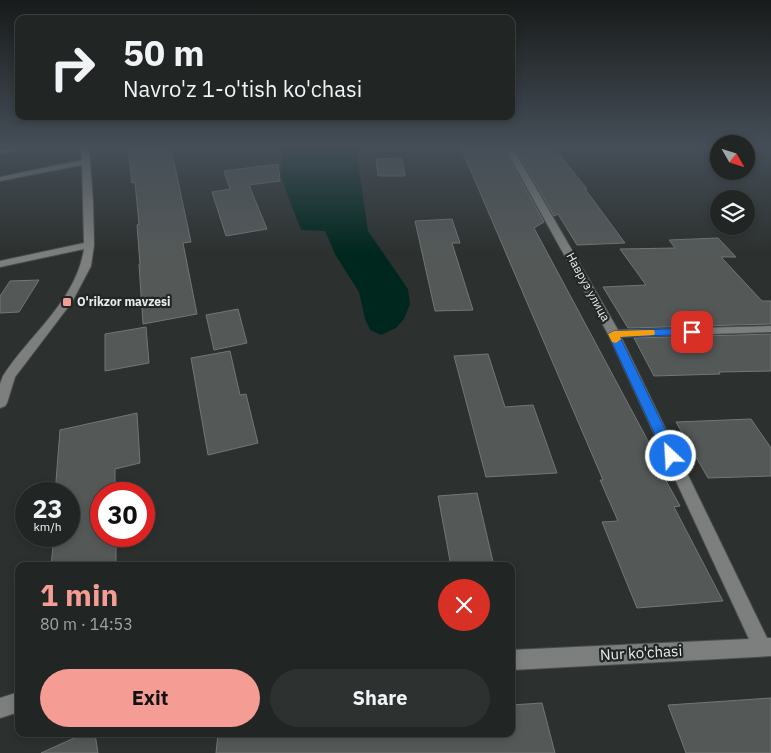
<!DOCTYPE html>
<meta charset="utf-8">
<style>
:root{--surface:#212523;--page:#2d3130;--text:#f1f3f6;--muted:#a2a5a6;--line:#3e4241;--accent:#f59c95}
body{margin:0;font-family:"IBM Plex Sans",sans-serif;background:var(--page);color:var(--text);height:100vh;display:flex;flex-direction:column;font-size:19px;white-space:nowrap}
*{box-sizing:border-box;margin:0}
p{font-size:16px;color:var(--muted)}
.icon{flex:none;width:28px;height:28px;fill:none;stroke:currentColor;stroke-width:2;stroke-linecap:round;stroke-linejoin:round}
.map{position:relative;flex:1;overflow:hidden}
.panel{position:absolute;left:15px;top:562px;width:500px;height:175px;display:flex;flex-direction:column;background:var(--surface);border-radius:10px;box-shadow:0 2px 8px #0003,0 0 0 1px var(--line)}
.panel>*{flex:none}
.top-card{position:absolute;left:15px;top:15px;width:500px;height:105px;border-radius:10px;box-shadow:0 2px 8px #0003,0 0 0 1px var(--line);background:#212523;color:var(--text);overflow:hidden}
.needle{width:32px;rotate:129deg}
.buttons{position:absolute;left:710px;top:135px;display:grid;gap:10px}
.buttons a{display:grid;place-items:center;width:45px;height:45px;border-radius:50%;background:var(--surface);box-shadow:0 2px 8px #0003,0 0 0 1px var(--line);font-size:25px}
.speed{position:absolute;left:15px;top:482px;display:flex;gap:10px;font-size:25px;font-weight:700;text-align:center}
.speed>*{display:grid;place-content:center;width:65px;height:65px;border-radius:50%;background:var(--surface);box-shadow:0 2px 8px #0003,0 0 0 1px var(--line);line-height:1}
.speed small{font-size:12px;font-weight:400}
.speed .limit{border:8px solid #d22;background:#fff;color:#111}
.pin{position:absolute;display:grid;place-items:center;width:42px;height:42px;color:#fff;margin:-21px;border-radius:10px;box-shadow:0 2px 8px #0006}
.me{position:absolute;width:55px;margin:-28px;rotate:335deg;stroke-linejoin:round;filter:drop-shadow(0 0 4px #0008)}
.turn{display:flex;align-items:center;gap:18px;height:105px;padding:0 25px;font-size:22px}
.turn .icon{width:65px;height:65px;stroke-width:2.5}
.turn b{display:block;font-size:35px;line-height:42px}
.round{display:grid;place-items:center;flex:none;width:52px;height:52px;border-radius:26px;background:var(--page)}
.summary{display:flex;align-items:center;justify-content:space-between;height:85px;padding:0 25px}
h1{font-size:30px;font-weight:700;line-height:38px;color:var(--accent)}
.primary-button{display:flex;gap:10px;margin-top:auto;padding:10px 25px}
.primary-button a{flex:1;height:58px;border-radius:30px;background:var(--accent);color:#111;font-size:20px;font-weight:700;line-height:58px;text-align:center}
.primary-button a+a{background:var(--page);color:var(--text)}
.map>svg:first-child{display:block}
.water{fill:#00271e}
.building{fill:#545958;stroke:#717775}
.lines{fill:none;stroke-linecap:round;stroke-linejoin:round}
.minor-casing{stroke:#4a4f4d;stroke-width:2}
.minor{fill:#7c7f7e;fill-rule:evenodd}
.route{fill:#1a73e8;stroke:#114b97}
.slow{fill:#f59e0b}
.poi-dot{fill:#f59c95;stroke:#222726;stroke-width:2}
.labels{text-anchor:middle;stroke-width:4.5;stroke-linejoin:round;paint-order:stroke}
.street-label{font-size:12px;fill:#e9eceb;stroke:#222726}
.poi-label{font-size:12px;font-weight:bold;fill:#e9eceb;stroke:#222726;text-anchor:start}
.near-street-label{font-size:15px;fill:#e9eceb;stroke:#222726}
</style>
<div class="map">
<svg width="771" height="753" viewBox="0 0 771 753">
<rect width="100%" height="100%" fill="#2c312f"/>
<path class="water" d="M284,148H356L368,231L408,289L410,304L404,319L396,328L381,335L370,330L365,319L359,292L336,256L325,231L301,230L280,175Z"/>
<path class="building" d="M128,148H171L191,242L183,243L197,314L143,324L139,264H140L137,225L139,224L135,182L132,183Z
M461,148H503L544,222L534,228L662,467L659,468L680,506L674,507L723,601L637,608L602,522L618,521L600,480H603Z
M515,148H554L587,189H585L625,243L577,245L558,214L554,216Z
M402,158L405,176H378L376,159Z
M278,164L280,181L249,185L267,229L226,236L212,192L230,189L224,171Z
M452,219L460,243H452L473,310L435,311L415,221Z
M718,238L736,257H721L762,301H771V324L628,328L603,287L646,285L620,249L675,248L669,240Z
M39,280L19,312L0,313V296L10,281Z
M238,309L247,343L214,350L206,315Z
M146,327L149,363L105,371V334Z
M771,334V371L719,372L720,374L654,376L634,338Z
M230,351L240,395L246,394L258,443L208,455L191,358Z
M488,354L505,407L533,405L557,473L486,477L454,356Z
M137,413L140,463L115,469V494H101V536H116V566H51L54,536H69V494H55L60,430Z
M751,419L771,448V476L708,478L676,422Z
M477,493L494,566H451L438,496Z
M771,698V753H686L668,705Z
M542,703L555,753H216L218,734H511V705Z
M83,734H95L98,753H41Z"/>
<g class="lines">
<g class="minor-casing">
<path id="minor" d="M15,148H31L0,154V150Z
M81,148H89L93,201L94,245L91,266L72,302L15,377L7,403L5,406L0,408V384L3,376C30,334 76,301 84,249L0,267V261L84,243L82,165L0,181V177L82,160Z
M505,148H513L618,330L771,326V332L621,337L767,638H771V656L511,670V650L749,639L608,334Z
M19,692V712L0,718V698Z"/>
</g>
<use href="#minor" class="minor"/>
</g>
<linearGradient id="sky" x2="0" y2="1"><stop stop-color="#181b1a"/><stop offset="0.58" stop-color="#454e58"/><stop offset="1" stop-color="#454e58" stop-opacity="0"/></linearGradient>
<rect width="771" height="253" fill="url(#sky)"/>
<path class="route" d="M692,328L696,329L697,332L696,334L620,337L678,456L676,459H667L665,456L608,334L614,331Z"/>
<path class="slow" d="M650,330H654L655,333L654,335L620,337L621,339L616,343L612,342L608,334L614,331Z"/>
<rect class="poi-dot" x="62" y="297" width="10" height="10" rx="2.5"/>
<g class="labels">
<g class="street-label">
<text transform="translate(588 287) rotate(61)" y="4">Навруз улица</text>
</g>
<g class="poi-label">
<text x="77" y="306">O'rikzor mavzesi</text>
</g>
<g class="near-street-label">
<text transform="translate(641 653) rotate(-3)" y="5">Nur ko'chasi</text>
</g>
</g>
</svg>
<div class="buttons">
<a><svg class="needle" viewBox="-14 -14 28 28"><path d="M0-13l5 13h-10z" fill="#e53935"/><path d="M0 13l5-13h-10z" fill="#a2a5a6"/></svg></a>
<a><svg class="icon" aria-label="layers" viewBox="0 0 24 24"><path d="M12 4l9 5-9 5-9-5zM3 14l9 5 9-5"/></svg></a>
</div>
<div class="speed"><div>23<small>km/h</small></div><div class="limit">30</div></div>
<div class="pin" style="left:692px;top:332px;background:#d93025"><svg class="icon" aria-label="arrive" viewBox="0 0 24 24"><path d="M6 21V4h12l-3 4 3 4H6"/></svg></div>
<svg class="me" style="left:671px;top:456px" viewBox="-20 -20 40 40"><circle r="17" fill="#1a73e8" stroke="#fff" stroke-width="3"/><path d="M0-11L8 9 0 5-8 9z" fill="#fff"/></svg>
<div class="top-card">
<div class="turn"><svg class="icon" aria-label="right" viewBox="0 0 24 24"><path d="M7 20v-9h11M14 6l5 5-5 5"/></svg><div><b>50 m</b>Navro'z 1-o'tish ko'chasi</div></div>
</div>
<section class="panel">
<div class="summary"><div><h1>1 min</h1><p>80 m · 14:53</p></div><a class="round" style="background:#d93025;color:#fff"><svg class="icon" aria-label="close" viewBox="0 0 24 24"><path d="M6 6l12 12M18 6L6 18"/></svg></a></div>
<div class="primary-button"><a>Exit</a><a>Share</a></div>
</section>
</div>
